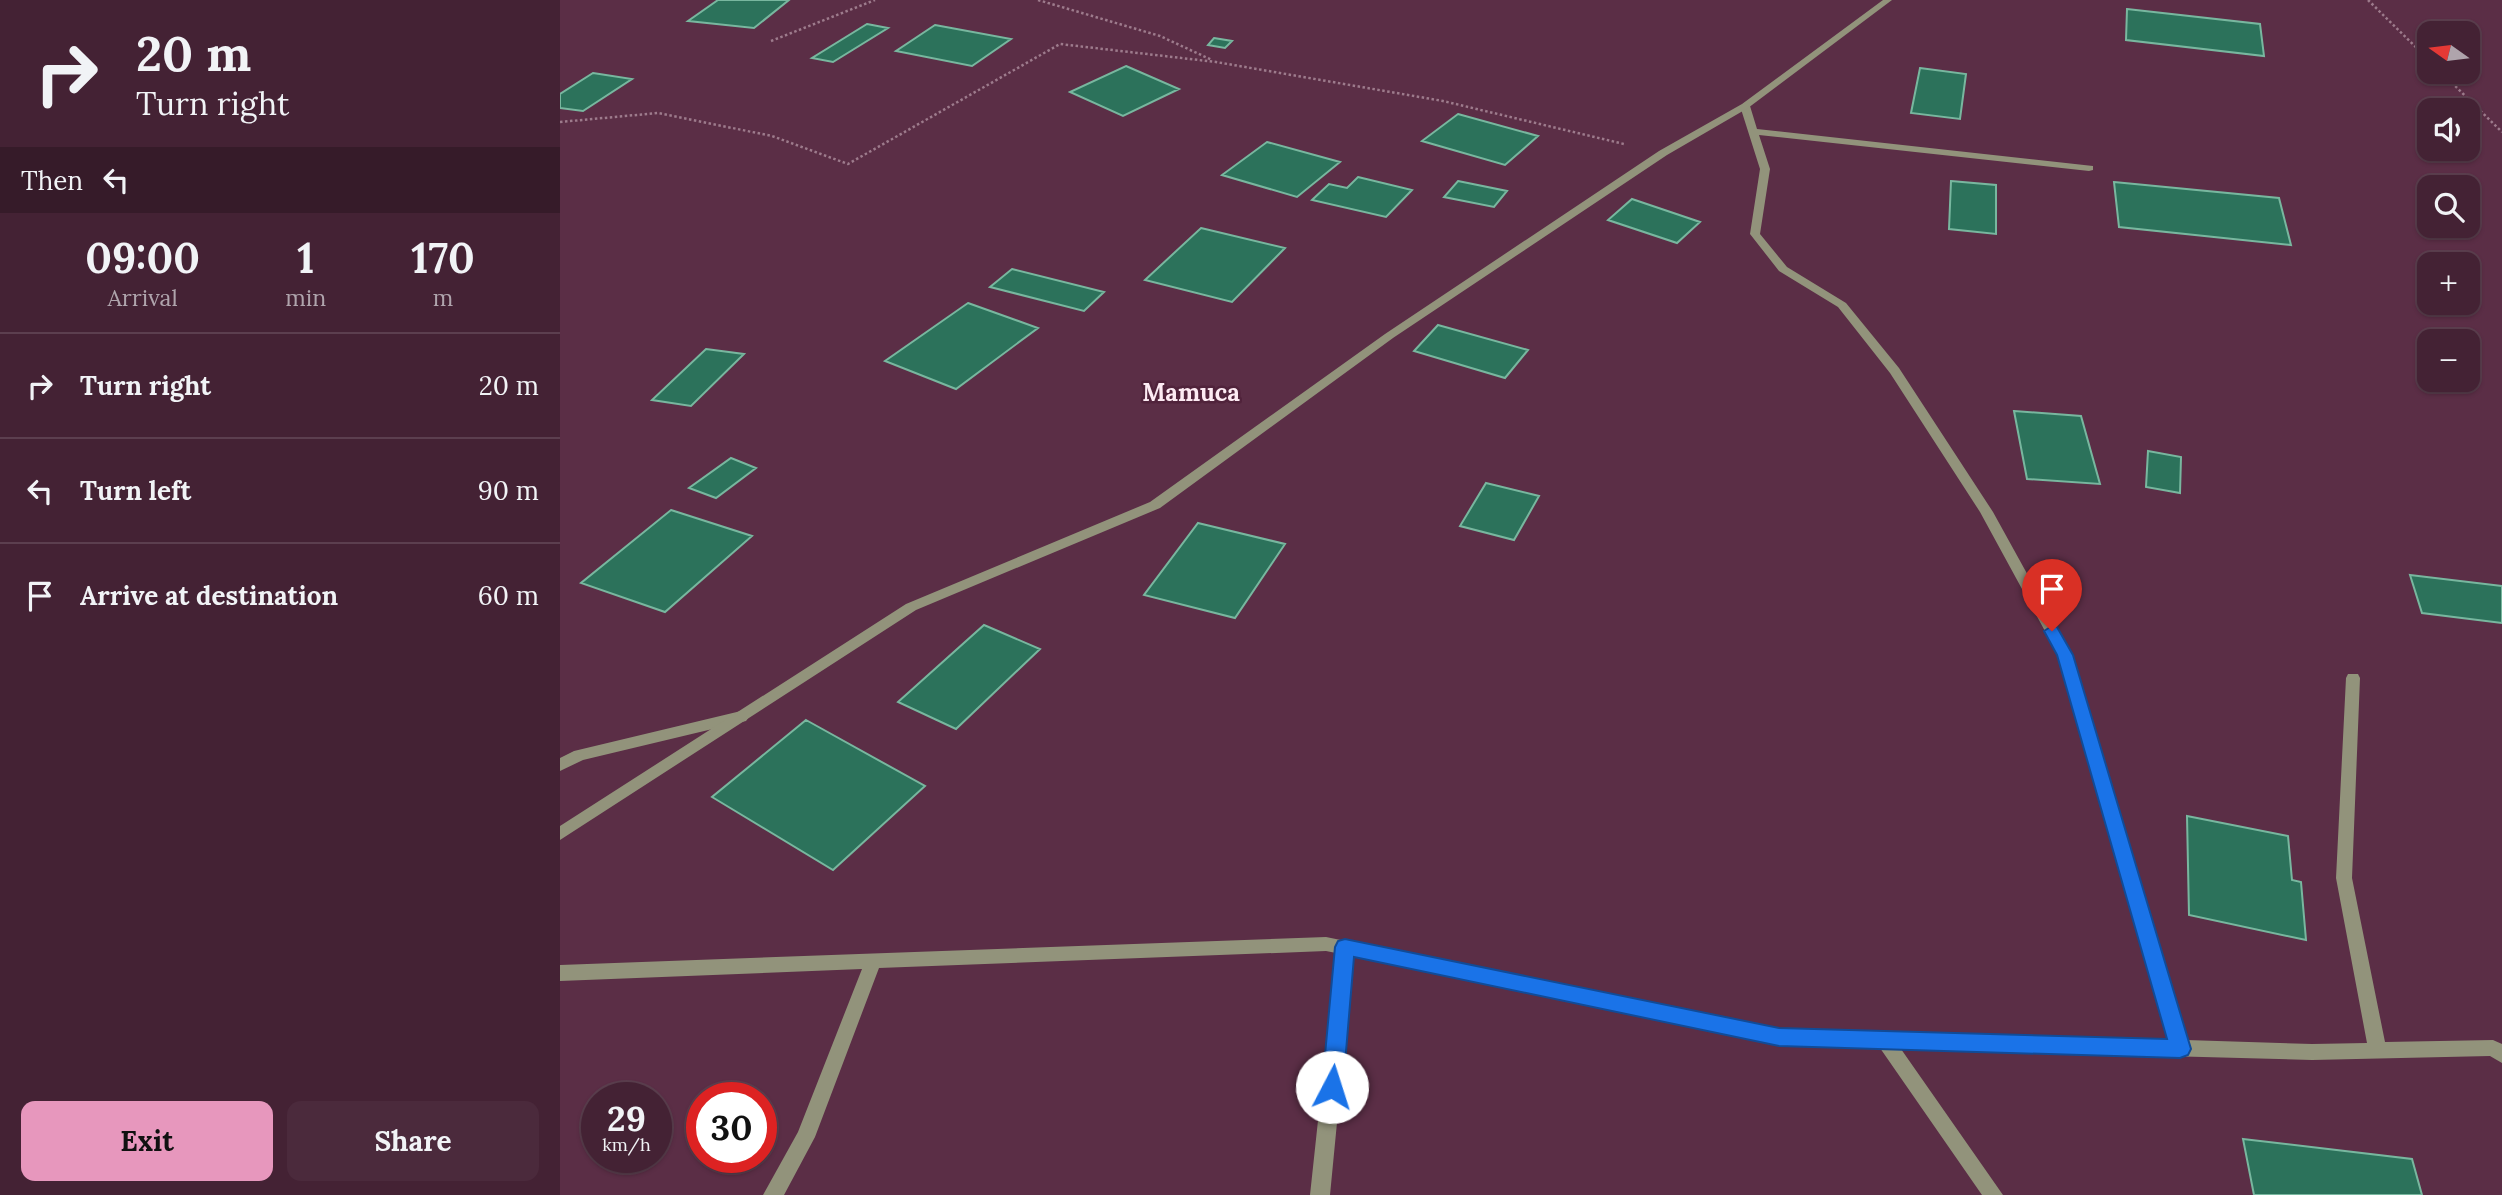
<!DOCTYPE html>
<meta charset="utf-8">
<style>
:root{--surface:#442234;--page:#4b2a3c;--text:#f1f3f6;--muted:#afa4ac;--line:#5c3f4f;--accent:#e797bd}
body{margin:0;font-family:Lora,serif;background:var(--page);color:var(--text);height:100vh;display:flex;flex-direction:column;font-size:26px;white-space:nowrap}
*{box-sizing:border-box;margin:0}
p{font-size:23px;color:var(--muted)}
.icon{flex:none;width:38px;height:38px;fill:none;stroke:currentColor;stroke-width:2;stroke-linecap:round;stroke-linejoin:round}
.map{position:relative;flex:1;overflow:hidden}
.details{display:flex;flex-direction:column;background:var(--surface);width:560px}
.details>*{flex:none}
.top-card{background:#442234;color:var(--text);overflow:hidden}
.needle{width:46px;rotate:284deg}
.fabs{position:absolute;left:1857px;top:21px;display:grid;gap:14px}
.fabs a{display:grid;place-items:center;width:63px;height:63px;border-radius:14px;background:var(--surface);box-shadow:0 2px 5px #0004,0 0 0 2px var(--line);font-size:35px}
.speed{position:absolute;left:21px;top:1082px;display:flex;gap:14px;font-size:35px;font-weight:700;text-align:center}
.speed>*{display:grid;place-content:center;width:91px;height:91px;border-radius:50%;background:var(--surface);box-shadow:0 2px 5px #0004,0 0 0 2px var(--line);line-height:1}
.speed small{font-size:18px;font-weight:400}
.speed .limit{border:10px solid #d22;background:#fff;color:#111}
.pin{position:absolute;display:grid;place-items:center;width:60px;height:60px;color:#fff;margin:-72px -30px;border-radius:50% 50% 50% 0;rotate:-45deg;box-shadow:0 0 7px #0007}
.pin .icon{rotate:45deg}
.me{position:absolute;width:77px;margin:-38px;rotate:5deg;stroke-linejoin:round;filter:drop-shadow(0 0 5px #0008)}
.turn{display:flex;align-items:center;gap:24px;height:147px;padding:0 21px;font-size:32px}
.turn .icon{width:91px;height:91px;stroke-width:2.5}
.turn b{display:block;font-size:49px;line-height:60px}
.then{display:flex;align-items:center;height:66px;padding:0 21px;background:#0003;gap:14px;font-size:26px}
.eta{display:flex;justify-content:space-evenly;align-items:center;height:119px;text-align:center}
.eta b{font-size:42px;font-weight:700;line-height:49px}
.action{display:flex;gap:14px;margin-top:auto;padding:14px 21px}
.action a{flex:1;height:80px;border-radius:14px;background:var(--accent);color:#111;font-size:28px;font-weight:700;line-height:80px;text-align:center}
.action a+a{background:var(--page);color:var(--text)}
ul{padding:0;list-style:none}
li{display:flex;align-items:center;gap:21px;height:105px;padding:0 21px;border-top:2px solid var(--line)}
li div{flex:1}
li b{display:block;font-size:26px}
li em{font-style:normal}
main{display:flex;flex:1;min-height:0}
.map>svg:first-child{display:block}
.building{fill:#2c725b;stroke:#78b79f;stroke-width:2}
.lines{fill:none;stroke-linecap:round;stroke-linejoin:round}
.path{stroke:#9d7b8c;stroke-width:2.5;stroke-dasharray:2.5 2.5;stroke-linecap:butt}
.minor{fill:#92937b;fill-rule:evenodd}
.tertiary{fill:#92937b;fill-rule:evenodd}
.route{fill:#1a73e8;stroke:#114b97;stroke-width:2}
.labels{text-anchor:middle;stroke-width:5;stroke-linejoin:round;paint-order:stroke}
.quarter-label{font-size:24px;font-weight:bold;fill:#fdebf3;stroke:#50233b}
</style>
<main>
<section class="details">
<div class="top-card">
<div class="turn"><svg class="icon" aria-label="right" viewBox="0 0 24 24"><path d="M7 20v-9h11M14 6l5 5-5 5"/></svg><div><b>20 m</b>Turn right</div></div>
<div class="then">Then<svg class="icon" aria-label="left" viewBox="0 0 24 24"><path d="M17 20v-9H6M10 6l-5 5 5 5"/></svg></div>
</div>
<div class="eta">
<div><b>09:00</b><p>Arrival</p></div>
<div><b>1</b><p>min</p></div>
<div><b>170</b><p>m</p></div>
</div>
<ul>
<li><svg class="icon" aria-label="right" viewBox="0 0 24 24"><path d="M7 20v-9h11M14 6l5 5-5 5"/></svg><div><b>Turn right</b></div><em>20 m</em></li>
<li><svg class="icon" aria-label="left" viewBox="0 0 24 24"><path d="M17 20v-9H6M10 6l-5 5 5 5"/></svg><div><b>Turn left</b></div><em>90 m</em></li>
<li><svg class="icon" aria-label="arrive" viewBox="0 0 24 24"><path d="M6 21V4h12l-3 4 3 4H6"/></svg><div><b>Arrive at destination</b></div><em>60 m</em></li>
</ul>
<div class="action"><a>Exit</a><a>Share</a></div>
</section>
<div class="map">
<svg width="1942" height="1195" viewBox="0 0 1942 1195">
<rect width="100%" height="100%" fill="#5b2e46"/>
<path class="building" d="M158,0H229L194,28L128,21Z
M1567,9L1700,24L1704,56L1566,40Z
M307,24L328,28L273,62L252,58Z
M375,25L451,39L412,66L336,51Z
M654,38L672,41L665,48L648,45Z
M566,66L619,89L563,116L510,92Z
M1360,68L1406,74L1400,119L1351,113Z
M33,73L72,79L23,111L0,108V94Z
M898,114L978,136L945,165L862,141Z
M707,142L780,162L737,197L662,175Z
M798,177L852,190L826,217L752,200L769,184L787,188Z
M898,181L947,191L934,207L884,197Z
M1391,181L1436,185V234L1389,229Z
M1554,182L1719,198L1731,245L1559,227Z
M1072,199L1140,222L1117,243L1048,220Z
M641,228L725,248L672,302L585,280Z
M452,269L544,292L524,311L430,287Z
M408,303L478,328L396,389L325,361Z
M878,325L968,350L945,378L854,351Z
M146,349L184,354L131,406L92,400Z
M1454,411L1521,416L1540,484L1467,479Z
M1588,451L1621,457L1620,493L1586,487Z
M171,458L196,468L156,498L129,488Z
M926,483L979,496L954,540L900,526Z
M111,510L192,536L105,612L21,583Z
M638,523L725,544L675,618L584,595Z
M1850,575L1942,586V623L1862,613Z
M424,625L480,649L396,729L338,702Z
M246,720L365,786L273,870L152,797Z
M1627,816L1728,836L1732,880L1741,882L1746,940L1629,915Z
M1683,1139L1852,1159L1862,1195H1694Z"/>
<g class="lines">
<path class="path" d="M478,0L600,36L652,60
M1808,0L1869,60
M211,41L315,0
M1881,72L1942,132
M0,122L98,113L212,136L288,164L500,44L656,62L883,101L1064,144"/>
<path class="minor" d="M1185,103L1190,106L1197,129L1533,166V170L1529,171L1199,135L1210,169L1200,234L1227,267L1286,303L1339,368L1433,512L1512,655L1626,1040L1752,1044L1807,1043L1776,878L1786,678L1788,674H1798L1800,678L1792,878L1825,1042L1933,1040L1942,1044V1063L1930,1056L1752,1060L1341,1049L1443,1195H1422L1320,1048L1219,1045L793,957L770,1195H750L776,953L766,951L319,968L255,1137L224,1195H203L238,1132L302,969L0,981V965L766,937L1219,1029L1608,1040L1498,655L1420,512L1330,373L1278,307L1219,271L1190,234L1200,169L1180,106Z
M181,711L186,713L189,717L186,721L23,760L0,771V758L14,751Z"/>
<path class="tertiary" d="M1323,0H1332L1188,108L1107,155L833,338L600,508L356,610L0,840V826L346,604L590,502L825,334L1099,151L1182,104Z"/>
</g>
<path class="route" d="M1492,626L1497,627L1513,655L1631,1049L1628,1055L1620,1058L1219,1046L794,957L783,1087L780,1094L772,1096L765,1094L762,1087L775,947L778,941L785,939L1219,1028L1607,1039L1497,655L1484,631Z"/>
<g class="labels">
<g class="quarter-label">
<text x="631" y="401">Mamuca</text>
</g>
</g>
</svg>
<div class="fabs">
<a><svg class="needle" viewBox="-14 -14 28 28"><path d="M0-13l5 13h-10z" fill="#e53935"/><path d="M0 13l5-13h-10z" fill="#afa4ac"/></svg></a>
<a><svg class="icon" aria-label="sound" viewBox="0 0 24 24"><path d="M4 9h4l5-4v14l-5-4H4zM17 9q2 3 0 6"/></svg></a>
<a><svg class="icon" aria-label="search" viewBox="0 0 24 24"><circle cx="10" cy="10" r="6"/><path d="M15 15l6 6"/></svg></a>
<a>+</a>
<a>−</a>
</div>
<div class="speed"><div>29<small>km/h</small></div><div class="limit">30</div></div>
<div class="pin" style="left:1492px;top:631px;background:#d93025"><svg class="icon" aria-label="arrive" viewBox="0 0 24 24"><path d="M6 21V4h12l-3 4 3 4H6"/></svg></div>
<svg class="me" style="left:772px;top:1087px" viewBox="-20 -20 40 40"><circle r="19" fill="#fff"/><path d="M0-13L10 11 0 6-10 11z" fill="#1a73e8"/></svg>
</div>
</main>
